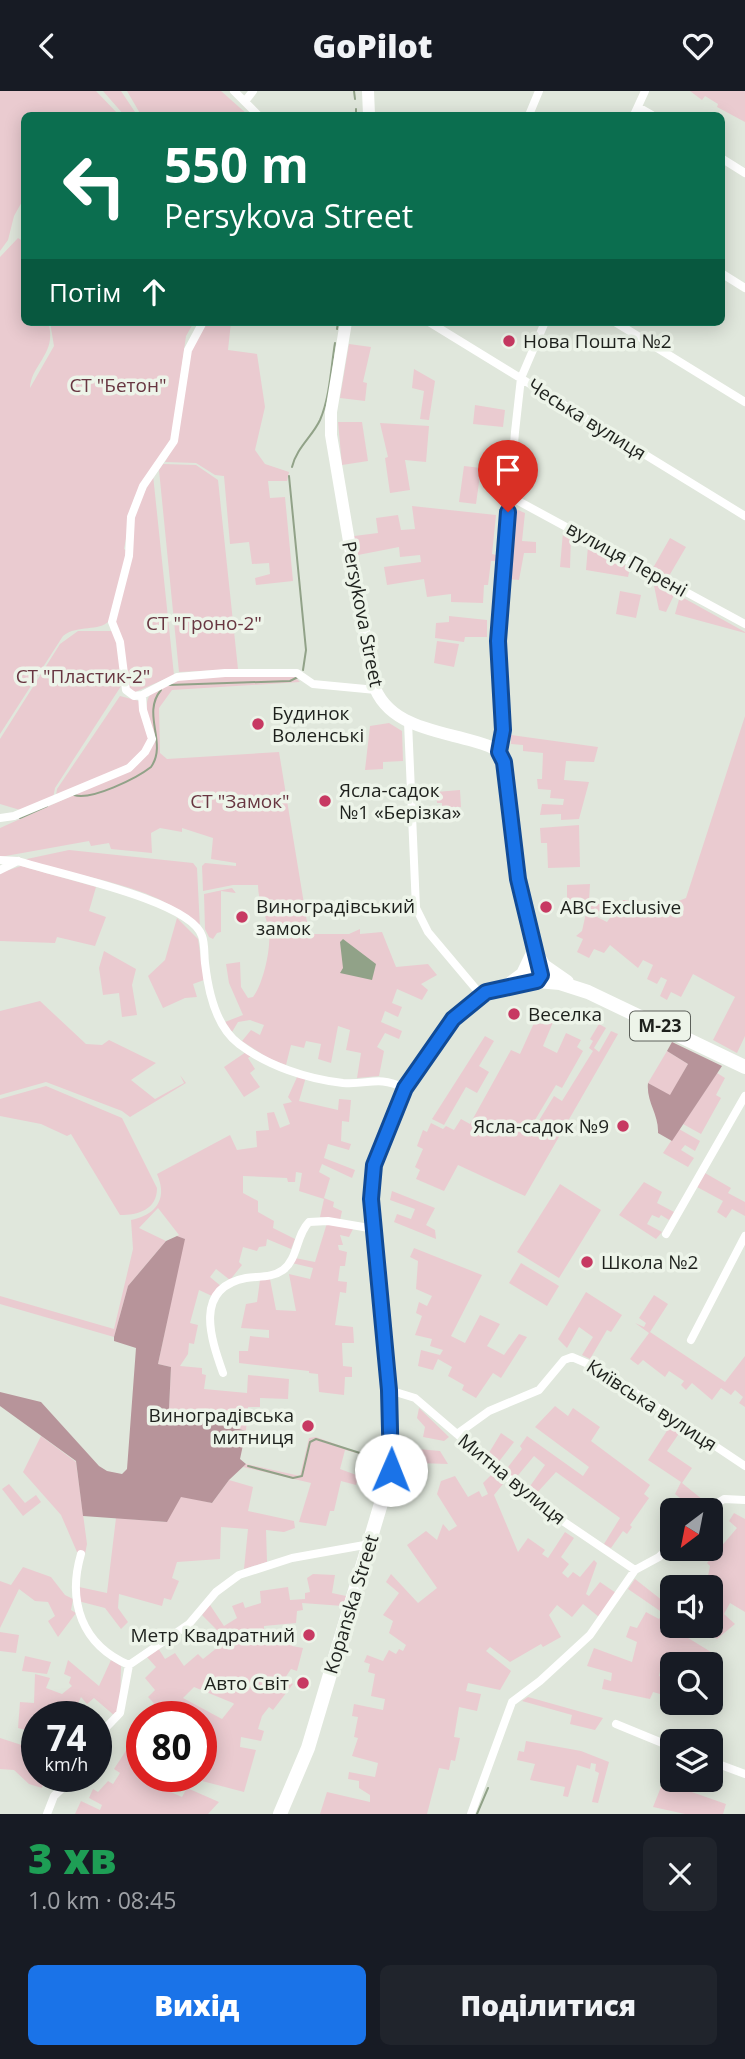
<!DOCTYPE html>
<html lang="uk">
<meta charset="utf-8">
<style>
:root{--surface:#171b24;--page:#20242c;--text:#f1f3f6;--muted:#9ea1a6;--accent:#1a73e8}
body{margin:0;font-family:"Open Sans",sans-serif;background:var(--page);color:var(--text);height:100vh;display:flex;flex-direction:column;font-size:26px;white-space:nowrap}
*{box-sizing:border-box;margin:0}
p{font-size:23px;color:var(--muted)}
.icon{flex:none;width:38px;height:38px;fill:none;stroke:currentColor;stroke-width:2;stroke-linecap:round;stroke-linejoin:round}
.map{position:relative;height:1723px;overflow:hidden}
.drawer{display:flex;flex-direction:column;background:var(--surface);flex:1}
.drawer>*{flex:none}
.top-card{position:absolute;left:21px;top:21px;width:704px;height:214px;border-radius:10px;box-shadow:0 4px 18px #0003;background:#0b6e4f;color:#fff;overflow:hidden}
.needle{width:46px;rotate:212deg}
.buttons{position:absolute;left:660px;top:1407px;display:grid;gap:14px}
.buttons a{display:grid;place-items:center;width:63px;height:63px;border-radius:10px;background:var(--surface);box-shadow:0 4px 18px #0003;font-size:35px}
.speed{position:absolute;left:21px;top:1610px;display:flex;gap:14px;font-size:35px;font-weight:700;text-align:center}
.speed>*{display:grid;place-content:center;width:91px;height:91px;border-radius:50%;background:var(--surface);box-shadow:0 4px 18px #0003;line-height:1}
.speed small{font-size:18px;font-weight:400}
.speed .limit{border:10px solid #d22;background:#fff;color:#111}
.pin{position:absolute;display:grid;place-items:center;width:60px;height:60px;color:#fff;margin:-72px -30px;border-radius:50% 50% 50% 0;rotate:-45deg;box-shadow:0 0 7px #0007}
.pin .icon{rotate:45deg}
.me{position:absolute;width:77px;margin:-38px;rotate:1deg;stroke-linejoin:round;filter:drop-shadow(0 0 5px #0008)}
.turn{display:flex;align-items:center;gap:24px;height:147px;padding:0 28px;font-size:32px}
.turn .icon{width:91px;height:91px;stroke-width:2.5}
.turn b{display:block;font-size:49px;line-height:60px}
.then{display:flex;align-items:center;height:66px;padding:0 28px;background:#0003;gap:14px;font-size:26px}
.round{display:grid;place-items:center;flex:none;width:74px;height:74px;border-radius:10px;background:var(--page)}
.head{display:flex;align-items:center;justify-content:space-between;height:119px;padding:0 28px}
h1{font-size:42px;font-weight:800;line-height:52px;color:#1e9e55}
.primary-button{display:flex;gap:14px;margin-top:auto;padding:14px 28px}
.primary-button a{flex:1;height:80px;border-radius:10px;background:var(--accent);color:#fff;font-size:28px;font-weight:800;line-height:80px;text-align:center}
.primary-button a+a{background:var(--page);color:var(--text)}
header{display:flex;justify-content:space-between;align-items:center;height:91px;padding:0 28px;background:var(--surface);font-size:32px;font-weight:800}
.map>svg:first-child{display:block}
.green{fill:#eacbd0;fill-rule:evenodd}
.forest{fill:#b7949a}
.water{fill:#91a288}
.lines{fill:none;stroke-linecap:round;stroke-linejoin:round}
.stream{stroke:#91a288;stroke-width:2}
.minor{stroke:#fff;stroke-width:8}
.secondary{stroke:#fff;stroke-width:12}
.trunk{stroke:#fff;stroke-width:14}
.route-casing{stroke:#114b97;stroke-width:18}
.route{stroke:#1a73e8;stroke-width:12}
.poi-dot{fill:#c73962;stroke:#edf4e9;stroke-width:2.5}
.labels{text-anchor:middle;stroke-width:7;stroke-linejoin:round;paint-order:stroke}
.shield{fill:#edf4e9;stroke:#5c605a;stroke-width:2}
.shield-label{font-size:18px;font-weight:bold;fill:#1e211d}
.poi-label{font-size:19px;fill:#1e211d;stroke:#edf4e9;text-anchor:start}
.park-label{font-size:19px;fill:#683641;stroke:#edf4e9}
.street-label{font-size:19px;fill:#1e211d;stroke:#edf4e9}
</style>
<header><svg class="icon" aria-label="back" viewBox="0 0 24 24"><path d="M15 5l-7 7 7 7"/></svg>GoPilot<svg class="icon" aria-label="heart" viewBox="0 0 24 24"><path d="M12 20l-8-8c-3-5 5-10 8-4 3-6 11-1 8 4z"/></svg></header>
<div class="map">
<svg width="745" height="1723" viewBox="0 0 745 1723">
<rect width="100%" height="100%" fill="#e0e7dc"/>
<path class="green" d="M0,0H96L119,24H24V107L14,125L8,149L0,160Z
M103,0H121L137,24H124Z
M127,0H221L248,24H141Z
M690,0H745V31L717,16L718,13L705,5L702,9Z
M18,147L24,151V231H48C58,262 31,273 30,297L54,255L50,231H194L186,245L172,346L134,407L124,458L127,460L109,530C99,541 78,533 63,545L0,643V166Z
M205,231H231L228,259L257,263L265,316L255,359L265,373L289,381L287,390H268L270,407L285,406L293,490L256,494L255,487L270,483L269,472L252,473L249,451L230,453L224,385L215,384L196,372L165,371L174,355L188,265Z
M349,253L371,256L363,291L367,292L365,310L340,307Z
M414,278L435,290L429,329L420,328L424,300L412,297Z
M475,314L505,319L503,336L473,333Z
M338,331H362L368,370L342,374Z
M380,332L429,335L426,371L405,369L410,399L390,402L385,367L388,366Z
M163,373L196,374L218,389L238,578L179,581L159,379Z
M464,375L481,377L476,413L459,411Z
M153,384L174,584L133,602L129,600L115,535L134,422Z
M412,415L496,424L492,463L496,464V470H491L488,494H484L483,512L451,511V503L427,506L424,488L387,494L384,476L421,471L420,464L400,466L399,456L358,464L354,445L378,442L376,427L398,424L401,439L415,438Z
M518,419L525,422L522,450L536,451V462H524L519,489L508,488L513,422Z
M563,441L571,445L570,477L560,476Z
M670,447L686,456L669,485L653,477Z
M588,455L630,477L628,486L586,479Z
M653,490L675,502L666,521L659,519Z
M620,500L641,504L636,527L616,523Z
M680,505L745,541V542L675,523Z
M449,525L487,529V546H465L464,551L435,547L436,532L449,531Z
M78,540H112L116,546L123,592L55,697L53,707L20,719L0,713V648L60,553Z
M437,550L459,553L454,576L434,572Z
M223,584L294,585L300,591L172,599L159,617L160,662L167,668L279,661L309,843H349L360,838V843L382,841L396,876L428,873L437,884L421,893L428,899L422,909L397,898L392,912L402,916L398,926L385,920L381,931L402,940L399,948L385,942L377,956L384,960L379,985L357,987L361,962L346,959L350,939L338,935L331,972L318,968L321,953L306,950L304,957L291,954L286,974L268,967L242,950L251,939L260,944L264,934L250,929L238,931L232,941L225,931L243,924L229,892L226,873L240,871L241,896L248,907L253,906C263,894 271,858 269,842C267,825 258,812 258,794H233L203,800L202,775L205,772L236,775V772L211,768L213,747L182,737V741L160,737L151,742L152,762L111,758L109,752L91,755L89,750L0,766V737L123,682L154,645C153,635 145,624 147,613C150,585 202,586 223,584Z
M120,605L139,610C144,622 153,640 147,653C135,679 82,694 56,705L57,698Z
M745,625V945L737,962L713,949L735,906L693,883L681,906L671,901L667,909L660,905L667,889L661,886L657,893L647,888L653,874L643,869L638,877L610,854L604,862L594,858L589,867L577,861L583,848L576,845L582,840L588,813L567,812V794L590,793L589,810L602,814L597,826L607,831L623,809L676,811L686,807Z
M389,632L402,640L403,670L383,671V678L365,679L370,635Z
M511,644L598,656L594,671L566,670L564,689L589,691L579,728L561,729V723L540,724L542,713L563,714L564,708L550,707L551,699L538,698L537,688H542L543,662L523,660V654L511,653Z
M460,699L461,716L442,717V712H437L436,701Z
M579,734L580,776L548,777L547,752H541L540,737Z
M69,759L193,772L197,777L200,837C158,792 79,787 22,769Z
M21,775L96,796L89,820L106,826L95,855L57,846L55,852L0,850V782Z
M232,797L236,802L221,800V841L217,842L213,848L209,846L205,838L204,803Z
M177,827L198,848L204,889L193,893L197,906L185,907L163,917L148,885L165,869Z
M104,860L136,878L132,894L137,924L122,926L119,902L103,904L99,877Z
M40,910L86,953L102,954L109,949L156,972L131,989L155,1008L184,992L180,984L186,992L130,1026L122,1020L46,991L0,1004V920Z
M547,922L556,924L543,955L557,962L566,942L581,949L577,956L583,960L562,997L556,994L532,1034L535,1036L554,1005L562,1010L593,960L589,957L593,950L590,948L599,933L606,937L594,957L599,961L611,940L618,943L525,1105L458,1074L444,1100L416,1088L420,1079L415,1076L423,1058L417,1055L423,1039L427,1041L431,1032L443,1038L446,1035L454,1039L461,1028L470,1033L511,959L520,963L534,932L542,933Z
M485,945L494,950L479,975L489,981L477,1002L466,996L444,1034L432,1028Z
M667,960L688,973L670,1005L648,992Z
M246,961L251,965L248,967L255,978L250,982L260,996L244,1006L224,976Z
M717,982L725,987L716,1004L721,1007L701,1043L683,1033Z
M298,984L306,986L299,1010L338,1019L339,1008L351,1009L349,1031L342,1030L341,1050L351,1053L349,1059L328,1053L324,1067L355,1079L352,1087L322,1073L319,1081L330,1087L324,1107L334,1111L333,1116L342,1120L340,1129L320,1126L324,1108L299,1100L302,1082L296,1081L295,1091H288L287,1087L243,1085V1102L258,1110V1121L274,1130L273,1137L295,1148L291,1158L267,1148L266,1155L259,1156L257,1160L243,1156L239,1171L242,1174L230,1189L216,1178L210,1186L222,1196L212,1205L199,1199L190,1232L198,1234L194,1253L189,1252L188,1263L180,1275L202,1277V1283L206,1284L204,1298L247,1302L248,1284L289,1288L288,1308L260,1307V1316H248L246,1340L169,1318L171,1276L158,1273L184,1148L177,1145L179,1144L158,1117L139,1137L166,1150L128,1195L114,1246L0,1213V1205L114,1238L133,1158L131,1129C156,1124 168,1108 157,1083L230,1044L237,1059L257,1056L256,1040L269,1039L267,1022L274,1021L280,1037L290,1033L283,1013L292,1011L288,1006Z
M46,995L122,1027L157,1097C157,1119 138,1124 120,1124L71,1043L67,1045L41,1033L0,1025V1008Z
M679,1038L700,1050L695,1060L685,1054L681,1059L694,1067L688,1076L663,1062Z
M705,1082L731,1097L728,1102L745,1111V1125L732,1118L726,1127L717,1121L723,1110L697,1096Z
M644,1091L662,1101L657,1112L674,1121L669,1129L661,1124L659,1127L652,1124L647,1133L662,1141L656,1148L619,1124Z
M560,1093L601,1119L559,1187L517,1161Z
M392,1100L435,1117L426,1134L435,1139L436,1148L394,1131L397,1123L411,1128L415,1118L390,1109Z
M327,1132L353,1138L349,1146L340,1144L343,1154H338L339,1159L347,1161L345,1175H340L338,1190L347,1191L346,1202L340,1201L335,1234L353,1236L354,1252H342L343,1275L352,1276V1286H345L344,1304L319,1301L318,1283L309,1282V1280L239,1272V1260H248L250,1245L269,1247V1239L241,1237L246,1213L257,1211L260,1189L270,1188L276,1219L296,1220L289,1183L310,1188L313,1177L292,1172L295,1167L315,1171Z
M414,1157L482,1184L451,1245L465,1252L480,1224L500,1233L487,1255L504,1264L519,1243L527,1246L501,1287L493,1282L476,1307L462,1299L464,1294L448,1285L452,1276L438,1268L433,1279L418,1275L421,1259L440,1264L443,1259L430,1255L432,1248L415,1244L422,1225L416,1222L419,1211L427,1215L432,1205L416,1198L418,1170L410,1166Z
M521,1172L559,1195L547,1215L509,1192Z
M586,1201L622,1224L611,1241L607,1239L590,1268L582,1264L593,1246L579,1236L567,1257L558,1248Z
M654,1204L668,1213L650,1241L725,1291L745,1265V1316L739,1312L743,1306L735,1299L731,1304L721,1297L712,1309L692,1292L686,1299L681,1294L684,1290L669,1280L665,1286L643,1269L638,1274L630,1268L649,1242L635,1232L644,1236L646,1232L639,1227Z
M555,1315L568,1325L573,1317L600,1336L591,1350L650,1394L644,1403L649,1407L630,1434L632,1436L627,1443L623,1440L611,1457L604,1453L620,1427L556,1381L535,1404L528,1398L545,1374L534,1365L515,1388L505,1380L522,1358L520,1355L527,1345L583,1385L589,1376L535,1336Z
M419,1317L449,1346L444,1350L423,1346L425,1336L417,1327Z
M672,1332L682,1338L667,1360L692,1377L682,1392L708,1413L701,1419H695L675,1403L681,1391L648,1369Z
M501,1342L514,1351L497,1373L487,1365Z
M41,1345L76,1371L87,1453L85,1463L77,1461L61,1424L23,1381Z
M316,1346L363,1363L385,1365L384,1379L366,1374L368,1365L345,1359L340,1378L359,1385L356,1394L341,1390L334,1420H330L326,1435L299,1431L311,1392L243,1376L246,1373L300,1385L309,1347Z
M418,1358L440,1360L448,1373L418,1372Z
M492,1383L503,1393L494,1404L518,1461L528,1447L545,1459L542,1463L548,1467L565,1441L574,1447L561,1466L569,1473L562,1482L568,1487L573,1481L580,1486L594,1469L597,1472L586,1503L589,1505L600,1491L616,1502L599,1526L583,1513L572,1526L557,1514L549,1524L561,1546L543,1556L541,1553L510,1571L490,1556L486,1560L511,1580L500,1599L468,1592L466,1600L481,1603L477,1620L459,1616L454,1646L460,1647L455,1670L451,1669L449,1679L439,1677L427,1723H320L327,1701L370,1711V1704L359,1697V1690L348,1688L349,1681L375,1686L378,1672L352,1665L358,1647L354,1646L358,1626L352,1625L354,1613L383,1619L385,1608L371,1605L375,1583L368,1581L370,1573L364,1571L367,1564L383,1570L389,1559L396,1563L399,1558L403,1560L406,1554L389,1542L393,1530L383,1524L399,1502L386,1491L391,1483L418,1512L437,1497L407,1454L426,1440L437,1449L443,1433L449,1440L457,1435L437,1403L441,1390L455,1385L468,1406L479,1400L482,1406L488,1403L483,1392Z
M229,1389L253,1396L248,1420L294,1430L295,1437L284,1441L266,1439L267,1471L244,1478L248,1438L221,1436L220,1468L177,1471L172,1487L179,1490L171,1509L164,1507L162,1515L119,1503L118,1517L128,1531L121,1538L105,1517L78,1510L79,1496L107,1502L116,1427L166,1431L181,1405L212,1412Z
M9,1393L25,1412L36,1404L41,1411L23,1425L2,1398Z
M734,1422L745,1428V1521L730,1512L724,1523L735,1533L717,1548L698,1535H710V1496H687L695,1488L706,1495L710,1475L707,1472L737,1437L729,1430Z
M23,1476L51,1486L65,1504L73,1508L71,1519L76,1522L58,1546L48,1530L55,1525L48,1511L35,1510L19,1498L0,1537V1490L11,1494Z
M313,1483L335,1484L332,1502L346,1505L343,1515L302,1512L303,1519L297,1520L296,1532L264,1535V1542L293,1547L292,1555L303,1557L297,1580L291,1578L285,1587L293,1593L273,1619L269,1616L262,1625L258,1638L264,1640L261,1650L241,1646L240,1656L256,1659L244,1701L183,1685H201V1654L204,1647L201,1645V1626H149V1621H162L148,1606L155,1599L145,1587L156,1576L146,1565L158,1557L165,1568L175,1562L184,1575L198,1563L203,1568L218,1556L210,1546L217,1539L202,1524L210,1514L224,1535L237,1527L232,1515L243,1511L245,1517L261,1512L260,1500L288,1496L290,1509L305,1508V1502L310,1501L307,1487ZM194,1596L233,1612L234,1613L222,1628L183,1607Z
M635,1488L672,1517V1535H684L680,1542L711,1561L706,1573L681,1566L670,1579L661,1576L659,1585L672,1589L667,1605L653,1601L650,1608L602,1598L604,1588L611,1590L612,1582L587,1575L594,1557L632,1571L637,1551L626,1546L630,1535L637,1537L646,1521L659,1528L663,1522L628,1498Z
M0,1541L19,1544L16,1562L0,1560Z
M25,1565L51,1571L47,1583L22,1580Z
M68,1569L99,1595L111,1569L121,1575L120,1613L115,1625L94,1607L87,1613L81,1606L72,1626H37V1642L18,1637L20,1611L34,1612L35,1583L50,1587L46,1597L62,1603L72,1595L69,1592L71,1586L64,1583Z
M528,1606L603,1627L595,1639L570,1633L572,1624L522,1610Z
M142,1635V1685H170L164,1698L182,1706L187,1697L219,1711L208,1723H75L81,1710L100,1719L102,1714L89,1707L93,1698L98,1701L108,1690L113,1693L120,1682L114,1678Z
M0,1647L37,1659V1685H45L42,1697L29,1693L14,1679L0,1678Z
M526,1650L581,1660L609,1671L598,1712L592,1711L599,1682L595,1680L596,1673L591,1672L590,1678L577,1674L568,1706L563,1705L565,1696L530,1689L535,1673L517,1669L519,1660L524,1661Z
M667,1681L672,1683V1689H688L686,1699L726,1713L723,1723H685L653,1716Z"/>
<path class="forest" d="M672,951L722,975L672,1050L658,1042C659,1023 646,1011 648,992L670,1004L688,973L667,960Z
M177,1145L185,1148L158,1273L171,1276L169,1318L246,1340L240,1368L246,1373L229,1389L212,1412L181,1406L167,1431L83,1425L76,1370L0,1315V1301L41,1311L99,1375L107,1380L122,1383L127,1378L136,1257L114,1250V1246L128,1195L166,1150Z"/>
<path class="water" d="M343,848L376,873L372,889L340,882L343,877L340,851Z"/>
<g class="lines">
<path class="stream" d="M354,0L355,8
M356,18V24
M337,238L338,231
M292,376C297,356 312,346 320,329C330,306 331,276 335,252
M289,385L306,559L303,579
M169,594L290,590L298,586
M74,704C91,710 137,687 151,676C168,652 141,623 161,599
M20,727L47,715
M248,1375L293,1387L302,1385L310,1351L316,1348L363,1363L385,1366
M477,1723L488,1697"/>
<path class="minor" d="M234,0L258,24
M246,9L253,0
M638,16L652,24
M529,24L539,0
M634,24L645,0
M721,67L745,82
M721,182L745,197
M429,231L745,425
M615,231L745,311
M509,405L745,533
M142,604L134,605L126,599L120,551L112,531L129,465L131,426L143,395L174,350L188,259L203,231
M142,604L177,586L225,582H297L313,593L376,599
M408,631L416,817L428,841L481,904
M499,661L503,639L499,534L515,341L521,287L545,231
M0,727L14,725L129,677L145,661L152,648L143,619L142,604
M0,769L18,770C54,782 191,809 202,845C205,853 204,864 205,872C208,899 216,936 239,953C268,975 307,988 343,992C370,994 376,984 405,997
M0,779L18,770
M666,1143L745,1005
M691,1249L745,1145
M223,1282C211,1248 193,1197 246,1187C258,1185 272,1187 283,1179C298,1168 296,1144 309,1131L328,1130L375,1138
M389,1299L415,1307L542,1416L635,1479
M457,1343L489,1320L539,1299L564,1269L572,1266L600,1278L745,1375
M707,1419L724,1408L745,1409
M81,1463C67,1511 82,1554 129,1574
M616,1633L672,1656
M96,1647L120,1622L129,1574L189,1533L216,1501L239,1484L292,1467L370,1453
M710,1670L745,1683
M47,1723L54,1705L75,1685
M471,1723L512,1611L540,1590L590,1544L635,1479L659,1466L672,1454"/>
<path class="secondary" d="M368,0L369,24
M346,231L331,321V344L373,592C387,635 435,639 473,650C484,653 495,656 503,665L518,788L540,878L537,890"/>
<path class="trunk" d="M534,860L544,875L567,891
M511,892L523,883L534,860
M280,1723L308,1657L391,1379L389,1299L371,1098L379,1057L412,984L447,935L473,909L508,894L537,890L560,892L588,901L745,976"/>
</g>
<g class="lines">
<g class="route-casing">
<path id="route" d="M391,1379L389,1299L371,1108L374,1074L405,997L453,928L486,901L537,890L541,884L518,788L504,671L499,661L503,639L498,550L508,421"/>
</g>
<use href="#route" class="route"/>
</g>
<g class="poi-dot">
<circle cx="509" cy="250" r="7"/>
<circle cx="258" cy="633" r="7"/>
<circle cx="325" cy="710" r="7"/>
<circle cx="546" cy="816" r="7"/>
<circle cx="242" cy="826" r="7"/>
<circle cx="514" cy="923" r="7"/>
<circle cx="623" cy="1035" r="7"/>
<circle cx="587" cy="1171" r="7"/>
<circle cx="308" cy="1335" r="7"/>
<circle cx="309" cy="1544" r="7"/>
<circle cx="303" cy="1592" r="7"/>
</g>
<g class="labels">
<rect class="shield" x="630" y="920.5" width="60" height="29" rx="5"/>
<g class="shield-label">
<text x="660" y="941">М-23</text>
</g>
<g class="poi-label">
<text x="523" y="257">Нова Пошта №2</text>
<text x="272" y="629">Будинок<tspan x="272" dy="22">Воленські</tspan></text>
<text x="339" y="706">Ясла-садок<tspan x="339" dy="22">№1 «Берізка»</tspan></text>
<text x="256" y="822">Виноградівський<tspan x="256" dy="22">замок</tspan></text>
<text x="560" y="823">ABC Exclusive</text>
<text x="528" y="930">Веселка</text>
<text x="609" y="1042" text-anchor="end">Ясла-садок №9</text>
<text x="601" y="1178">Школа №2</text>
<text x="294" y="1331" text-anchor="end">Виноградівська<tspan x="294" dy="22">митниця</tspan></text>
<text x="295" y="1551" text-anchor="end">Метр Квадратний</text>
<text x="289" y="1599" text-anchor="end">Авто Світ</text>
</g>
<g class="park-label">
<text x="118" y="301">СТ "Бетон"</text>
<text x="204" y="539">СТ "Гроно-2"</text>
<text x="83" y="592">СТ "Пластик-2"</text>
<text x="240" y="717">СТ "Замок"</text>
</g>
<g class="street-label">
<text transform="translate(587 328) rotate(32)" y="7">Чеська вулиця</text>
<text transform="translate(627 468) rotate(29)" y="7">вулиця Перені</text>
<text transform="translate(363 523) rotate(79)" y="7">Persykova Street</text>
<text transform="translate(652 1314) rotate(33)" y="7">Київська вулиця</text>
<text transform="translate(512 1388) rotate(39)" y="7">Митна вулиця</text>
<text transform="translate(351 1513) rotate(-73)" y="7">Kopanska Street</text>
</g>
</g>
</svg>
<div class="buttons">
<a><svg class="needle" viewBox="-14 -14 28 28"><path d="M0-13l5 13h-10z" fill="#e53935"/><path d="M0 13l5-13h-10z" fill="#9ea1a6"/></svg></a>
<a><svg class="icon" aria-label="sound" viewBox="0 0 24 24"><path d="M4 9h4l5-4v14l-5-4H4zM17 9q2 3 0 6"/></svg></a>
<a><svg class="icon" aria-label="search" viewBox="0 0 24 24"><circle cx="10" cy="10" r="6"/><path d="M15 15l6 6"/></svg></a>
<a><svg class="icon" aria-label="layers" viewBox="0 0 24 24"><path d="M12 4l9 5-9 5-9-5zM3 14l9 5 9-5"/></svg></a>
</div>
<div class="speed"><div>74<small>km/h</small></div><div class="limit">80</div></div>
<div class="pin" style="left:508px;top:421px;background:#d93025"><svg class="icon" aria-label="arrive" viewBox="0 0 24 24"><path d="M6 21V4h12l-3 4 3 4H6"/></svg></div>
<svg class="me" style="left:391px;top:1379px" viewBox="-20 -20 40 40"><circle r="19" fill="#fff"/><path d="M0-13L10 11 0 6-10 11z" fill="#1a73e8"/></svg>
<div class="top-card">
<div class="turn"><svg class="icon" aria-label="left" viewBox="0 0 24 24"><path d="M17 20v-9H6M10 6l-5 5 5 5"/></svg><div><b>550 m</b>Persykova Street</div></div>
<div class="then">Потім<svg class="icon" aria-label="ahead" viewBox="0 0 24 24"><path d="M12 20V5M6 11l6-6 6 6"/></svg></div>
</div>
</div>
<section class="drawer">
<div class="head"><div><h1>3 хв</h1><p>1.0 km · 08:45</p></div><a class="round"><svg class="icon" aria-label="close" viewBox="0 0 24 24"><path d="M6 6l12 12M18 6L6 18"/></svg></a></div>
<div class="primary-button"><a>Вихід</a><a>Поділитися</a></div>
</section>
